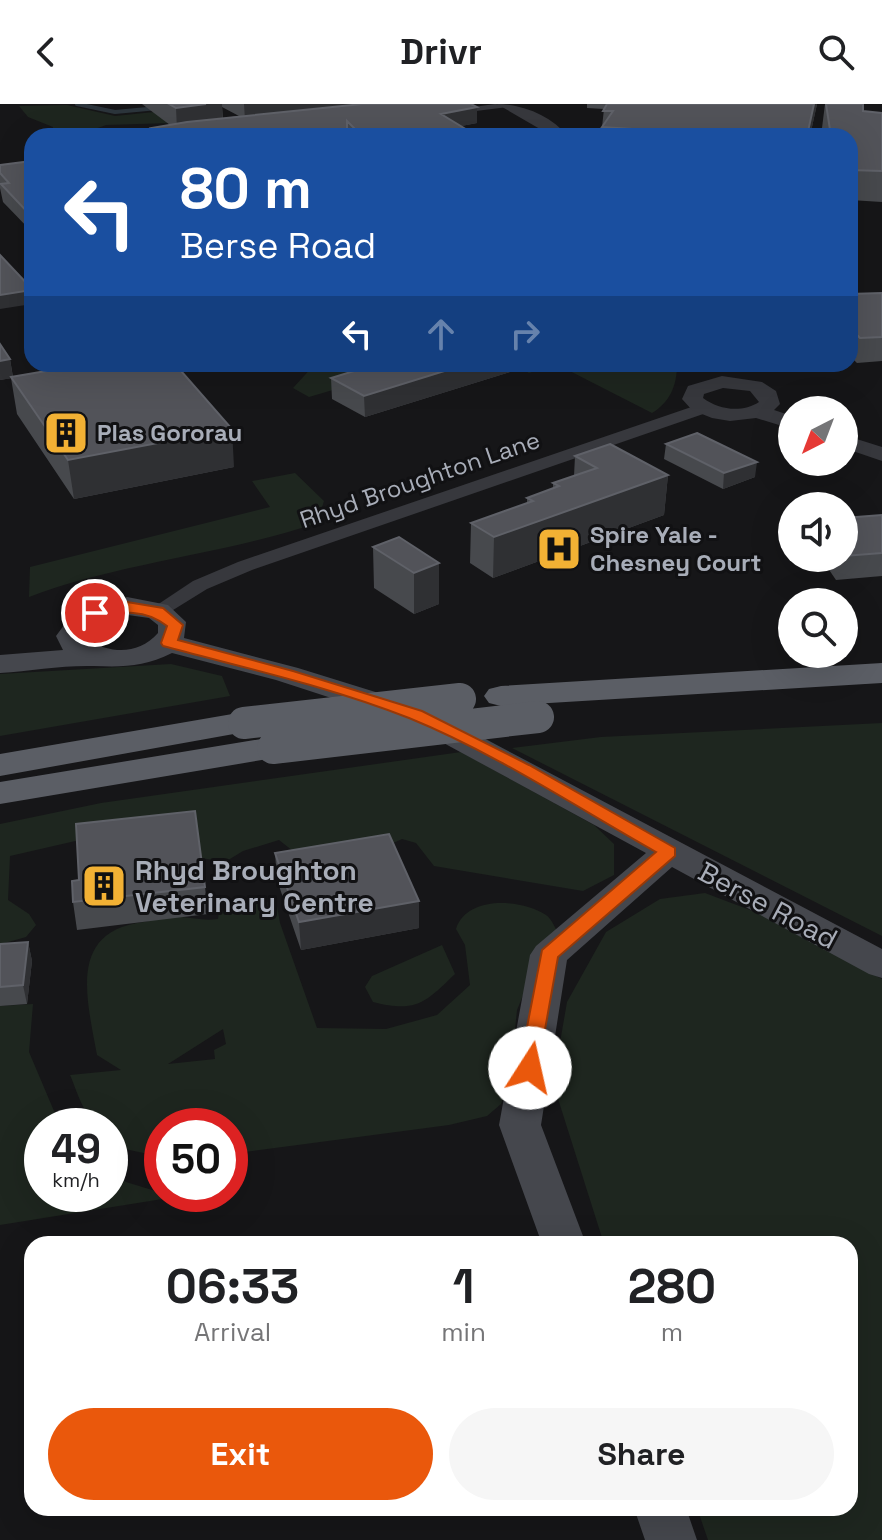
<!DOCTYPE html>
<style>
:root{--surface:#fff;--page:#f6f6f6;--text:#202124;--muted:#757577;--accent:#ea580c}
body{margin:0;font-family:"Space Grotesk",sans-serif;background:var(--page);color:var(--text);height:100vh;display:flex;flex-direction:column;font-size:30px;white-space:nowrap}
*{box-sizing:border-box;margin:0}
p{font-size:26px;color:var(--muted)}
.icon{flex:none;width:44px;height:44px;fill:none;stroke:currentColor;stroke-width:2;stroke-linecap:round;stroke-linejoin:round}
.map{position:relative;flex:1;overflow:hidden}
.side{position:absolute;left:24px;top:1132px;width:834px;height:280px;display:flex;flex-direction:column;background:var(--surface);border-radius:24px;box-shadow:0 8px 32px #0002}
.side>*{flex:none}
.banner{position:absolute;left:24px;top:24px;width:834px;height:244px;border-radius:24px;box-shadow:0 8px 32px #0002;background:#1a4fa0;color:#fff;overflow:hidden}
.needle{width:52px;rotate:222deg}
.tools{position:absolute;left:778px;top:292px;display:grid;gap:16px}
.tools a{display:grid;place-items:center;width:80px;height:80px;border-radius:50%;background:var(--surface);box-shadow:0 8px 32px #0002;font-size:40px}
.speed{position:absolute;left:24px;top:1004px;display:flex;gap:16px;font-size:40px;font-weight:700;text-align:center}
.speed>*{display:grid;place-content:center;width:104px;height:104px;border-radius:50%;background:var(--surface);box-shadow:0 8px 32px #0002;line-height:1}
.speed small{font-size:20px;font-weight:400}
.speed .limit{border:12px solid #d22;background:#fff;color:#111}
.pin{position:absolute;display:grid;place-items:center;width:68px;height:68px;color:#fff;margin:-34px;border:4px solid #fff;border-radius:50%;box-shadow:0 2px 8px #0007}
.me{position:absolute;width:88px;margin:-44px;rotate:10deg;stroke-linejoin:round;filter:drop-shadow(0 0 6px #0008)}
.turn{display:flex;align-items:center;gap:28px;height:168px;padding:0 24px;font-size:36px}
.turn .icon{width:104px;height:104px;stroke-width:2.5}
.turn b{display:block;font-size:56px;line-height:68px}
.lanes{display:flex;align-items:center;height:76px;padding:0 24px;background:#0003;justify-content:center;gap:40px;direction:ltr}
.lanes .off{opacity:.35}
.eta{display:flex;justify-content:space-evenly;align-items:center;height:136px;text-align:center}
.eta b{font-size:48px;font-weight:700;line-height:56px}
.cta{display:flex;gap:16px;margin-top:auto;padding:16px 24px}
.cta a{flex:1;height:92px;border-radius:48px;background:var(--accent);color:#fff;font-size:32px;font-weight:700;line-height:92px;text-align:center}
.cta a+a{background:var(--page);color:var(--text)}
header{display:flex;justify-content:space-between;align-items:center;height:104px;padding:0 24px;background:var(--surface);font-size:36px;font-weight:700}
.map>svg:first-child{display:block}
.green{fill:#1e261f;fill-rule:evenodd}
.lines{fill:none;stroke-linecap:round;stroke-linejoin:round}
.stream{stroke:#2c353c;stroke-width:4}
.minor{fill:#37383d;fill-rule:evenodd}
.tertiary{fill:#37383d;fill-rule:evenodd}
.secondary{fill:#45474d;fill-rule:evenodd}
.trunk{fill:#5b5e65;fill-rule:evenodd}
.trunk-bridge{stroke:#5b5e65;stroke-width:32}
.wall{fill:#47494d;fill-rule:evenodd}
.shaded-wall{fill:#2f3033}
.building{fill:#525359;stroke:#5f6168;stroke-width:2}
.route{fill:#ea580c;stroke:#983908;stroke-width:2}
.labels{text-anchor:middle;stroke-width:6;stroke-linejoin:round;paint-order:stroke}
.far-poi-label{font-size:24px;font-weight:bold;fill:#a8adb8;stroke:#111113;text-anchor:start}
.far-street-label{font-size:24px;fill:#a8adb8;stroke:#111113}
.poi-label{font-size:28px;font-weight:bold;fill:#a8adb8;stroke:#111113;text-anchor:start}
.street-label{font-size:28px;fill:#a8adb8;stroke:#111113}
</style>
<header><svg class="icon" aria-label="back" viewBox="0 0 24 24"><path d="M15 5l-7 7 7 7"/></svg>Drivr<svg class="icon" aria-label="search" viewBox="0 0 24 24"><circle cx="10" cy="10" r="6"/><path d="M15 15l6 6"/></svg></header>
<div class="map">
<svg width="882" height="1436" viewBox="0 0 882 1436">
<rect width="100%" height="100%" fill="#161618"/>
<path class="green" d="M67,1L115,12L183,5L203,18L106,21L95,25L111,29L195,21L138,32H46L53,28V23L28,13L19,2Z
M315,260H421L309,293L293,284Z
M512,260H677C677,282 670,298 652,309L556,260L529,269Z
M295,369L324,397L317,419C223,451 122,458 29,493L30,463L270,403L252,377Z
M171,560L222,572L230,592L0,632V570Z
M882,619V832L512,644L601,633Z
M461,648L594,721L614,740V771L583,787L434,762L416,739L402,735L380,745L293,747L279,736L243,747L225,758L201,754L132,724L10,752L8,796L29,810L36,821L26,833L1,840L0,857V720L101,699Z
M705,789L763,811L882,875V1436H708L697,1404H850V1140H604L553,979L567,898L606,828L660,795Z
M276,796L280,819L317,924L386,925L437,911L470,881L465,841L456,825C467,791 522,795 546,811C552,815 556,826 560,833L535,862L517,906L510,974L501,1000L487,1012L449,1021L230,1050V1022H162V1053L125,1045L110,1032V1022C85,1022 79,991 70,971L121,966L97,951C87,895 67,827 144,818C155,816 169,812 181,813C194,814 204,817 218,815L219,808ZM223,925L226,940L214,946L215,955L168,960Z
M442,841L455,870C425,899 416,909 373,898L365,883L372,872Z
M33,900L29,948L54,1007L64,1022H42V1090H110V1067L126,1078L175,1093L0,1121V902Z"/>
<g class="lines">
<path class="stream" d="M77,0L115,8L158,4"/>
<path class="minor" d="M495,0L516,2L444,11L438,8Z
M703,299L709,300V308L252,466L207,485L165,511L158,513L148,507L193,477L238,458Z"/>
<path class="tertiary" d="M497,0C523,0 551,12 568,32H552Z
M722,272L762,278L776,287L780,300L774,306L792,312V325L756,314L730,317L712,314L692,306L682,295L688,282ZM723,284L750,287L759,298C742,309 719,306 703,294L704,290Z
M844,331L882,343V357L844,344Z"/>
<path class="secondary" d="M127,493L168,501L186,518L184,534L298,564L427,604L882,845V874L869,870L672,763L567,856L541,1021L586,1140H542L499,1021L530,851L536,842L646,749L405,618L276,576L172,549C144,563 124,563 94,562C63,561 31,567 0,569V551L63,546L56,532L73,509ZM128,511L149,514L158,521V529C138,551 112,550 87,536L86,532L93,521Z
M634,1404H686L697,1436H645Z"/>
<path class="trunk" d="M882,559V579L501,602L489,599L484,592L489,585L501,582Z
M244,608L256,612L262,619L256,626L0,672V650Z
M273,633L286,636L291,644L286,652L0,700V678Z"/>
<path class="trunk-bridge" d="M244,619L460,595
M273,644L538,613"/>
</g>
<path class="wall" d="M142,0H471L477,3V19L461,22L477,32H152L151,24L170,21ZM222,3L239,12L223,14Z
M587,0H817L810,32H601L604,5L587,4Z
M825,0H863V7L882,9V98L850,96V32H823L822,24Z
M32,57V128L3,98L0,84V61Z
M882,189V257L857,259L850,252V190Z
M0,240L10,255L13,273L234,363L74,395L17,310L11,274L0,276Z
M377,260H510V268L365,313L332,295L331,274Z
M666,340L755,373L723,385L664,355Z
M575,352L668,371L664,411L493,474L470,459L471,419L527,399V394L553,385V379L574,372Z
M882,411V472L836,476L821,454H844V414Z
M399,433L439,500L414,510L374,484L373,443Z
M275,749L419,797V824L301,846L277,776Z
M79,776L205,783L208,810L77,826L73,798Z
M28,838L32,857L27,900L0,902V840Z"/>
<path class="shaded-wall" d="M206,0H222L223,19L177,26L176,4Z
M244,0H385L245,16Z
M814,0H817L810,32H807Z
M477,3V19L441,26V10Z
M32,186V200L0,205V191Z
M10,255L13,274L0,276V257Z
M467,260H510V268L365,313L364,292Z
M232,325L234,363L74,395L68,356Z
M757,358L755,373L723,385L724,369Z
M668,371L664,411L493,474L494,433Z
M439,459V500L414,510V469Z
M419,797V824L301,846L299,818Z
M28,838L32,857L27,900L23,881Z"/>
<path class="building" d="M169,0H206L176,4Z
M362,0H471L477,3L441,10L477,32H362L347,17V32H161L151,24L187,18Z
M607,0H814L807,32H647V26L602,23L613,7H603Z
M826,0H863V7L882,9V67L850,66V32H831Z
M32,57V113L1,80L9,79L0,69V61Z
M0,151L32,185V186L0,191Z
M882,189V233L860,234L850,224V190Z
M0,240L10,255L0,257Z
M87,260H175L232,325L68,356L11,273Z
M377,260H467L364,292L331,274Z
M697,329L757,358L724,369L666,340Z
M610,340L668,371L494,433L471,419L533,397L527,394L559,382L553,379L597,364L575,352Z
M882,411V449L844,452V414Z
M399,433L439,459L414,469L373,443Z
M195,707L205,783L73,798L72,777L79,776L76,720Z
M389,730L419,797L299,818L275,749Z
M28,838L23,881L0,883V840Z"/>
<path class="route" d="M127,498L163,504L183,521L178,536L293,567L422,607L529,661L675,744V752L558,853L537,970H522L519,964L542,846L656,748C576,703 495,649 409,614C331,583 245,564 163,542L161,539L167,522C144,504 123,508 95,513L88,509Z"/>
<defs>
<g id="building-square" transform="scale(2.3)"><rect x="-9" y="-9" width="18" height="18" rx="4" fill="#f2b134" stroke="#111113"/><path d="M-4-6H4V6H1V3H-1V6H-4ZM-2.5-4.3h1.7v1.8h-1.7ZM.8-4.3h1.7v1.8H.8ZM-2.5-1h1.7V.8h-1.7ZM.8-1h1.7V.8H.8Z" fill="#111"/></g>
<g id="hospital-square" transform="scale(2.3)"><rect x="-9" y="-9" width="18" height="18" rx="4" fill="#f2b134" stroke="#111113"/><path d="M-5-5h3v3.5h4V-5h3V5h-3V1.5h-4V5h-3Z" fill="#111"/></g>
</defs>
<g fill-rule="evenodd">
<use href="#building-square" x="66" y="329"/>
<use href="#hospital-square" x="559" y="445"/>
<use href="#building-square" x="104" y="782"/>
</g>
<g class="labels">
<g class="far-poi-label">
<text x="97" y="337">Plas Gororau</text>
<text x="590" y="439">Spire Yale -<tspan x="590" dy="28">Chesney Court</tspan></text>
</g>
<g class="far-street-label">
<text transform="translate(420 376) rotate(-19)" y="8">Rhyd Broughton Lane</text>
</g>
<g class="poi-label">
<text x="135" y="776">Rhyd Broughton<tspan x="135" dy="32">Veterinary Centre</tspan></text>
</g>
<g class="street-label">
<text transform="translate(768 801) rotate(28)" y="10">Berse Road</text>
</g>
</g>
</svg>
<div class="tools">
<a><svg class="needle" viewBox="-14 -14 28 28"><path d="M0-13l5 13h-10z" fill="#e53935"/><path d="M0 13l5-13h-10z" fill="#757577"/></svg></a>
<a><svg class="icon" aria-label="sound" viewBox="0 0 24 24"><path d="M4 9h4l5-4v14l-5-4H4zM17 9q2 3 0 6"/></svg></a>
<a><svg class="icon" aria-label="search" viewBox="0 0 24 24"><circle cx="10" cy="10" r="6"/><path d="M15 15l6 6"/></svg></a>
</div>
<div class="speed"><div>49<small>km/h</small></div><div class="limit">50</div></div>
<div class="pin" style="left:95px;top:509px;background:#d93025"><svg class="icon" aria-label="arrive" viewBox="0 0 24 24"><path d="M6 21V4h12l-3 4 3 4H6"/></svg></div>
<svg class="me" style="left:530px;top:964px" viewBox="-20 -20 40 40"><circle r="19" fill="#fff"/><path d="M0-13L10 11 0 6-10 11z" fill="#ea580c"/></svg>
<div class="banner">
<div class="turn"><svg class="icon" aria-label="left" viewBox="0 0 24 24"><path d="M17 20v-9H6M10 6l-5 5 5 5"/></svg><div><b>80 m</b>Berse Road</div></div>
<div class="lanes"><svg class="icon" aria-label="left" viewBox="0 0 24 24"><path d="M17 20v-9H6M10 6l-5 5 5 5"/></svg><svg class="icon off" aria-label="ahead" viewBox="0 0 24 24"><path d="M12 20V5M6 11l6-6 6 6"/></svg><svg class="icon off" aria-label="right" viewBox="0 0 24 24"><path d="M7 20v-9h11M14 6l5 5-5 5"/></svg></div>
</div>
<section class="side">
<div class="eta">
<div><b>06:33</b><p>Arrival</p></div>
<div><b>1</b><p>min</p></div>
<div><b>280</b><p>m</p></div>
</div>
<div class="cta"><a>Exit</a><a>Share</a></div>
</section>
</div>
